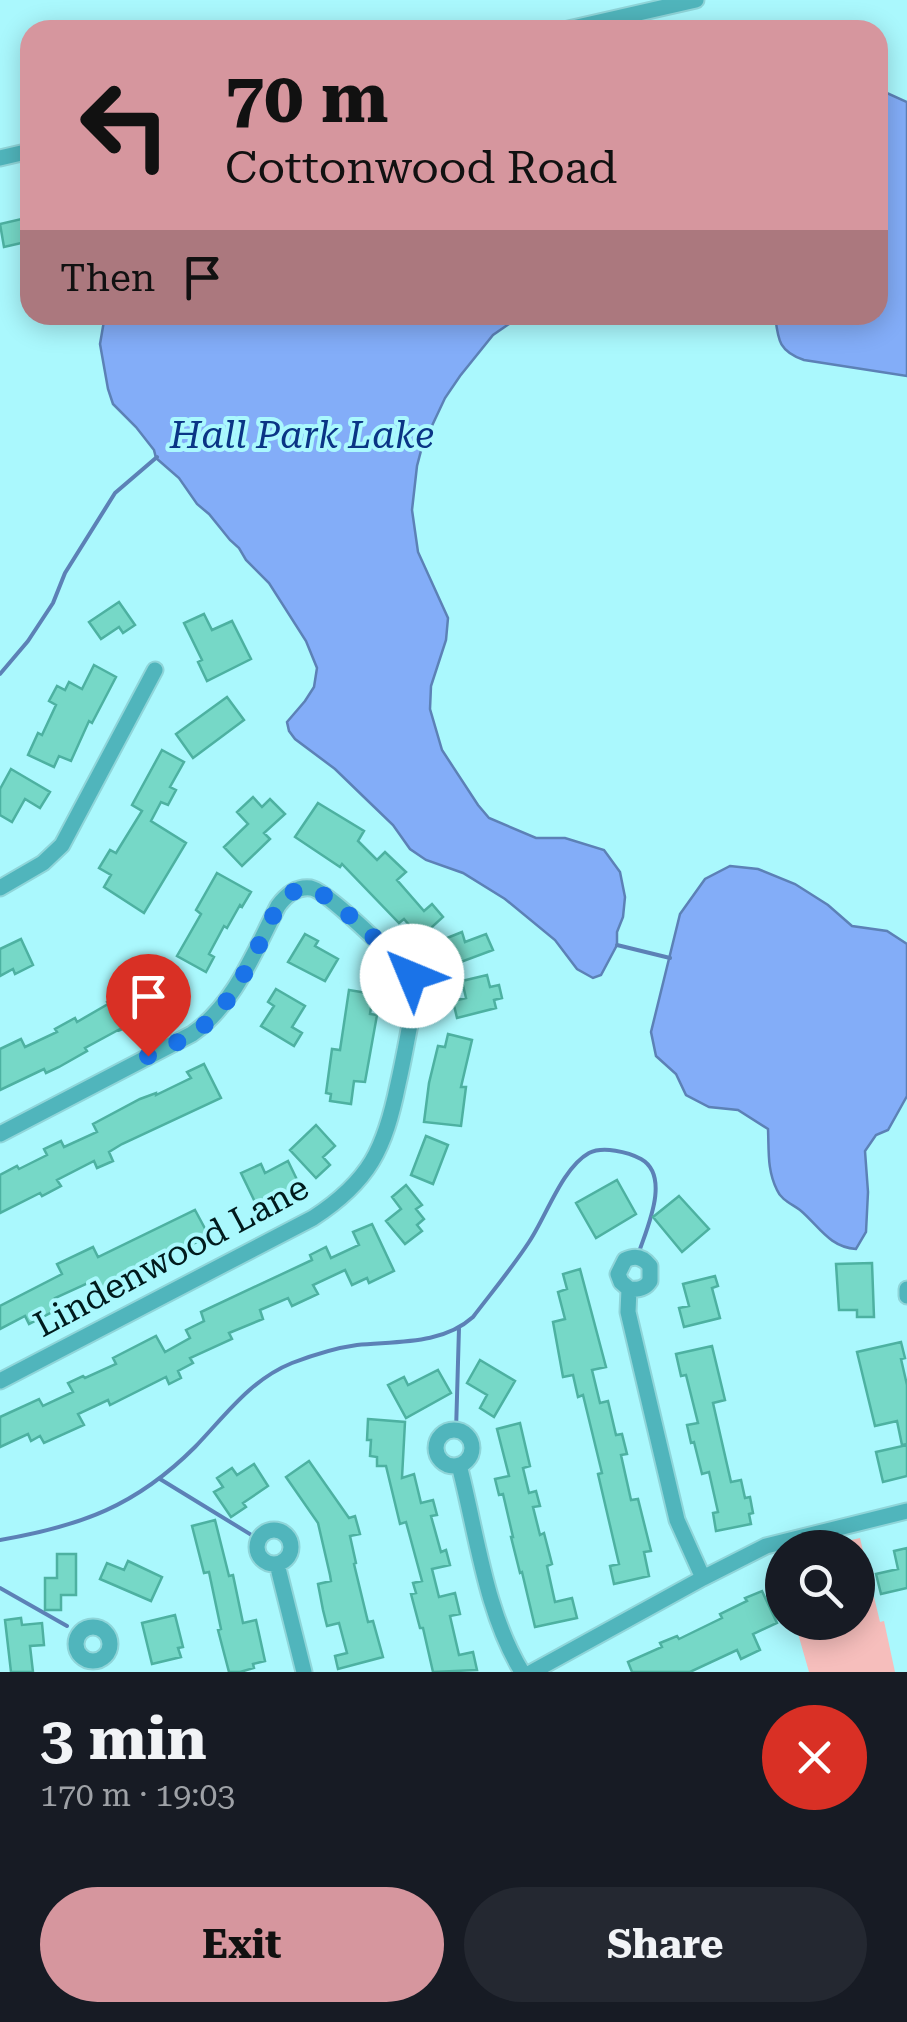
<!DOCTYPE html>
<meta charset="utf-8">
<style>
:root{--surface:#171b24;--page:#242831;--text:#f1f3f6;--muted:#9ea1a6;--accent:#d6969e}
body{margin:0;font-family:"Roboto Serif",serif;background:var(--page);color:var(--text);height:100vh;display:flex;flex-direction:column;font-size:38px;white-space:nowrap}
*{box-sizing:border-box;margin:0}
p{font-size:32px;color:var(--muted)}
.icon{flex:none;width:55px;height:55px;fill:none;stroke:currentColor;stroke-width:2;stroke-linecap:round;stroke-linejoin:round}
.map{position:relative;height:1672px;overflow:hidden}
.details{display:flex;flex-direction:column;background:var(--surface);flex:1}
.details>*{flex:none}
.guide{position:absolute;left:20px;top:20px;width:868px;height:305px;border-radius:30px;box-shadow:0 5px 25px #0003;background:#d6969e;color:#111;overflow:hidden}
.buttons{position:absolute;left:765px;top:1530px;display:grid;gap:20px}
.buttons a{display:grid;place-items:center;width:110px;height:110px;border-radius:50%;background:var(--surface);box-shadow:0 5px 25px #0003;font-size:50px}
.pin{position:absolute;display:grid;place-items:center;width:85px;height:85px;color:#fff;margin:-102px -42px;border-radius:50% 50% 50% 0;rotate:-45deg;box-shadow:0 0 10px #0007}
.pin .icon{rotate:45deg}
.me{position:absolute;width:110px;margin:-55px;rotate:315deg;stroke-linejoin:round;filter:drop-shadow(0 0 8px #0008)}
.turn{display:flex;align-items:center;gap:35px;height:210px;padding:0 40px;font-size:45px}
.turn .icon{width:130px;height:130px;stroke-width:2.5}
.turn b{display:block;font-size:70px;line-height:85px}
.then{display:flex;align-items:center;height:95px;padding:0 40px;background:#0003;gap:20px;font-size:38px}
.round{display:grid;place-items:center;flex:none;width:105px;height:105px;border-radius:52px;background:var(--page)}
.headline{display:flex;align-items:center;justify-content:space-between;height:170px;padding:0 40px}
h1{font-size:60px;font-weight:700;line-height:75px}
.button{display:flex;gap:20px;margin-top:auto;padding:20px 40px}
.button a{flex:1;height:115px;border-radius:60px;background:var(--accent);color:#111;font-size:40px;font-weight:700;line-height:115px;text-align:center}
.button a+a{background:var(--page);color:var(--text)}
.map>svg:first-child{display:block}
.green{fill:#f6bebc}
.water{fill:#83adf8;stroke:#5c81b6;stroke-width:2.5}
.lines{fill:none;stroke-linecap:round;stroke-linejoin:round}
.stream{stroke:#5c81b6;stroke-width:4}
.building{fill:#76d8c7;stroke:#4db1a1;stroke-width:2.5}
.minor-casing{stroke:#8fd5d9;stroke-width:19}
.minor{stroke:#50b5bc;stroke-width:15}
.route{stroke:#1a73e8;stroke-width:18;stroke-dasharray:0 32.4}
.labels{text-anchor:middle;stroke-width:8;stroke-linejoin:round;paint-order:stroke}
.street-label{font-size:35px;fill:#001b1d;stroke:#aaf8fd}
.water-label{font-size:38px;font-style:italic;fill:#0a3585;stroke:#aaf8fd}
</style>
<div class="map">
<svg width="907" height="1672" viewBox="0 0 907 1672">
<rect width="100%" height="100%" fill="#aaf8fd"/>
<path class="green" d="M860,1538L880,1622L884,1621L895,1672H809L795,1623L858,1622V1548L820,1547Z"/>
<path class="water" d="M878,89L907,102V376L804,360C778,351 778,339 775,315H878Z
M105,315H522L493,335L460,376L445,398L422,447L417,466L412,510L418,552L448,618L446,640L431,686L430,709L442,750L478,805L489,818L536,838H565L604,850L620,872L625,897L623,917L617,932V945L601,975L593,978L577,969L555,940L505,899L463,873L426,860L410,849L393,825L367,800L335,769L295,739L289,731L287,722L305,701L314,687L317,668L306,641L269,583L246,560L239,548L230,540L209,514L197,504L179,478L156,458L154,450L136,427L113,404L108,389L100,344Z
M730,866L758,869L795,884L828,905L852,926L887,931L907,944V1096L888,1130L876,1135L865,1151L868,1192L866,1232L856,1249C829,1247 819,1226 800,1210C792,1204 781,1200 777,1190C767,1170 769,1151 768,1129L738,1110L709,1107L686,1095L676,1074L656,1056L651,1032L680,914L705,879Z"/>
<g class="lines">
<path class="stream" d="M0,674L28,641L53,603L65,573L115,493L157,457
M617,945L670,958
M456,1431L459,1328
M160,1479L258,1539
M0,1540C81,1526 136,1506 195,1447C225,1416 250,1380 292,1363C313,1355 335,1348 357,1345C396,1341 442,1345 473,1317C492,1292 512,1268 529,1242C546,1217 562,1168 589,1153C603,1146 628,1152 641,1159C671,1176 647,1228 639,1252
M0,1588L67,1626"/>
</g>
<path class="building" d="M30,217V241L4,247L0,224Z
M119,602L135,625L123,633L119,627L101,639L89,622Z
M204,614L212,630L232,621L251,659L207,681L198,662L202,660L184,623Z
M94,665L116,677L92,723L89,721L71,761L59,756L54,767L28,755L38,733L42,735L56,705L49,701L57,686L65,690L69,682L82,689Z
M227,697L244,720L193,758L176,734Z
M162,750L184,762L170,787L176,790L168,805L161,802L151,821L186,843L144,913L104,887L111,875L99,868L110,850L116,853L142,811L132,805Z
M11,769L50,792L40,808L25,799L12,822L0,815V789Z
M253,797L262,807L270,799L285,814L264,833L270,839L242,866L224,847L248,824L237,812Z
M318,803L364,831L358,841L377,860L385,852L406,872L397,880L424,911L432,904L443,917L420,938L404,919L399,923L342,864L340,867L295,837Z
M217,873L251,892L242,907L240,905L227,928L224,926L209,954L214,957L206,972L177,956L201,914L196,910Z
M462,932L465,942L486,934L493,950L453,965L442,940Z
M305,934L318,941L315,946L338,959L325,981L288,962Z
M21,939L33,965L15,974L13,969L0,976V949Z
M487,975L490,987L499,985L502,998L494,1000L496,1008L457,1018L453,1001L466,998L462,981Z
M143,984L158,1014L120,1030V1029L85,1048L87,1051L59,1067L46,1073L44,1069L0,1090V1049L21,1039L25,1047L57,1032L55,1029L75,1018L77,1022L108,1004L107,1002Z
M276,989L305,1006L292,1027L302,1033L294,1046L261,1026L274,1006L268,1002Z
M349,990L373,994L370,1014L377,1015L365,1082L354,1081L351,1104L330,1101L331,1094L326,1093L332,1049L340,1050Z
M448,1034L472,1040L461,1087H466L461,1126L424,1122L429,1083L438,1046L445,1047Z
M204,1064L221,1098L122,1144L109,1152L113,1161L97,1168L94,1161L57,1180L61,1186L42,1196L40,1193L0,1213V1175L17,1166L19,1169L47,1155L44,1149L61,1141L64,1147L97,1132L93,1124L140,1099L156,1093V1095L191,1078L187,1072Z
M316,1125L335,1146L323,1157L330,1165L316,1178L290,1150Z
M426,1136L448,1145L433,1184L411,1175Z
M288,1161L301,1188L285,1195L283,1192L256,1204L241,1173L261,1164L265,1173Z
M617,1180L636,1214L596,1238L576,1203Z
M406,1185L422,1205L416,1209L424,1219L417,1225L422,1231L405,1244L386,1221L401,1209L392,1197Z
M679,1196L709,1229L682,1252L653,1217Z
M195,1210L209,1236L193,1244L192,1241L133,1269L135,1274L97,1295L90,1282L55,1298L60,1308L29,1324L25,1316L0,1329V1306L62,1274L57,1264L93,1247L98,1257Z
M372,1224L394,1271L369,1283L367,1278L352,1285L345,1270L313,1285L318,1294L292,1306L288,1298L260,1310L263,1319L229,1333L232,1339L190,1358L193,1363L178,1371L181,1378L169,1384L166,1377L110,1405L108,1400L78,1414L84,1425L44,1443L40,1436L31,1441L28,1434L0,1447V1417L39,1399L43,1406L73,1392L68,1383L83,1376L85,1378L116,1364L113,1358L156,1336L165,1352L190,1338L186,1330L204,1321L201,1312L312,1260L310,1255L326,1247L331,1258L359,1245L353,1232Z
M872,1263L874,1317H857V1310H839L836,1264Z
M580,1269L606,1367L592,1370L600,1403L608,1401L616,1435L622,1434L627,1454L621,1455L631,1500L638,1499L651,1551L644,1552L649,1576L614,1584L610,1566L619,1564L598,1474L602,1473L583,1395L578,1397L573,1375L563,1377L553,1322L565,1319L558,1292L567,1289L563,1274Z
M715,1276L718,1286L712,1288L720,1318L684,1327L679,1308L689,1306L683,1284Z
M901,1342L905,1358L901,1359L907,1385V1444L902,1445L897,1421L875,1426L857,1352Z
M712,1346L725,1400L713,1403L731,1482L741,1480L745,1498L750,1497L753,1513L749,1514L751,1524L716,1531L713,1513L718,1512L709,1472L702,1474L694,1442L691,1443L687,1425L698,1423L686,1375L681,1376L676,1354Z
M480,1360L515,1381L494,1417L480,1408L487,1395L467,1383Z
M438,1370L451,1393L406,1418L388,1385L404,1377L408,1385Z
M368,1419L405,1422L402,1478L414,1474L421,1503L433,1500L437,1515L431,1516L441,1552L446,1550L450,1565L432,1569L439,1597L455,1593L460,1614L450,1616L459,1655L473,1652L477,1670L433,1672L423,1628H420L411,1594L416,1593L413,1583L422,1581L406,1522L400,1524L386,1466H377V1457L370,1456L371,1440H367Z
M520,1423L530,1466L523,1468L529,1493L536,1491L540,1506L533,1507L540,1535L544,1533L552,1564L547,1566L555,1602L572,1598L577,1618L535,1627L522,1572L520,1573L511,1537H513L503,1494L499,1495L495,1479L509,1476L497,1429Z
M907,1445V1476L883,1482L876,1452Z
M309,1461L349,1518L355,1516L360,1534L350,1536L356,1563L354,1564L368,1622L373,1621L383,1657L338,1669L335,1656L347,1653L339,1623L327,1626L323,1610L318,1584L331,1581L330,1575L318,1523L286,1477Z
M254,1464L268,1486L243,1503L246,1507L231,1517L214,1492L223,1487L217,1478L232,1468L237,1475Z
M215,1520L229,1576L233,1575L243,1623L256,1620L265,1661L253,1664L254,1668L240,1672H229L218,1630L221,1629L209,1572L204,1573L192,1526Z
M907,1548V1588L881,1594L876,1574L898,1569L894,1551Z
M57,1554H76V1595H61V1610H45V1578H57Z
M128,1561L162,1577L151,1601L100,1579L107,1563L124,1570Z
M762,1591L777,1623L753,1634L760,1650L741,1659L737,1650L690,1672H632L628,1662L662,1647L660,1643L677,1636L679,1639L722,1618L720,1614L747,1601L745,1598Z
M175,1615L183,1647L178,1648L181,1657L152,1664L142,1623Z
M21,1618L22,1625L42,1623L44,1645L30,1646L33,1672H11L5,1620Z"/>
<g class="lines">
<g class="minor-casing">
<path id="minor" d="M564,30L696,0
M0,158L30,151
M0,888L43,863L62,845L155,670
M0,1134L192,1034C235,1004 254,952 278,906C286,895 296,886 311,888C327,891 388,952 403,966L412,976L416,992C410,1023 405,1054 398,1084C385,1148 370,1181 313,1218L0,1381
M629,1289C638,1290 645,1289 650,1281V1266C643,1257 635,1255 625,1260L618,1274L621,1282L629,1289L628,1312L677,1520L703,1578
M907,1289V1296
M436 1448a18 18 0 1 1 36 0a18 18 0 1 1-36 0Z
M459,1465C477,1534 485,1611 522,1672
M257 1547a17 17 0 1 1 34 0a17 17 0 1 1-34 0Z
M277,1564L304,1672
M76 1644a17 17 0 1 1 34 0a17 17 0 1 1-34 0Z
M532,1672L703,1578L766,1546L907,1511"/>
</g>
<use href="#minor" class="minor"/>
</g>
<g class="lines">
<path class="route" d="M148,1056C169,1046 192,1037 209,1021C241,991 258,945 278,906C286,895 296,887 311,889C327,891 388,951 404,966L412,976"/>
</g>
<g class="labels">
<g class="street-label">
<text transform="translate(171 1256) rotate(-28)" y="12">Lindenwood Lane</text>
</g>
<g class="water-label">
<text x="302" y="448">Hall Park Lake</text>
</g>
</g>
</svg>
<div class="buttons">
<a><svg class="icon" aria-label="search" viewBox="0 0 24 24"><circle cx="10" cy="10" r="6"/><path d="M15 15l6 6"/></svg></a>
</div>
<div class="pin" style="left:148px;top:1056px;background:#d93025"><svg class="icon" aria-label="arrive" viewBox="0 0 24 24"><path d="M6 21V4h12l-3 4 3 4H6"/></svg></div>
<svg class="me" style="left:412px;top:976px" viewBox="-20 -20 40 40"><circle r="19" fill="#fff"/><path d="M0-13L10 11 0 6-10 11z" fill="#1a73e8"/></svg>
<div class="guide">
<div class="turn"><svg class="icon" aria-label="left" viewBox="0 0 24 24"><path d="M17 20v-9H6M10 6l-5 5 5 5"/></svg><div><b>70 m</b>Cottonwood Road</div></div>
<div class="then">Then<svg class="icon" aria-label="arrive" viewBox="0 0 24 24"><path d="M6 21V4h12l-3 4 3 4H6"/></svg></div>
</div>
</div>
<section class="details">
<div class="headline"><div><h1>3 min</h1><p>170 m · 19:03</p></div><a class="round" style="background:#d93025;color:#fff"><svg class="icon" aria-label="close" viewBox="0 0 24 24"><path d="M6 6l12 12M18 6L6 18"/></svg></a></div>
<div class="button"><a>Exit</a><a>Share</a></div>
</section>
